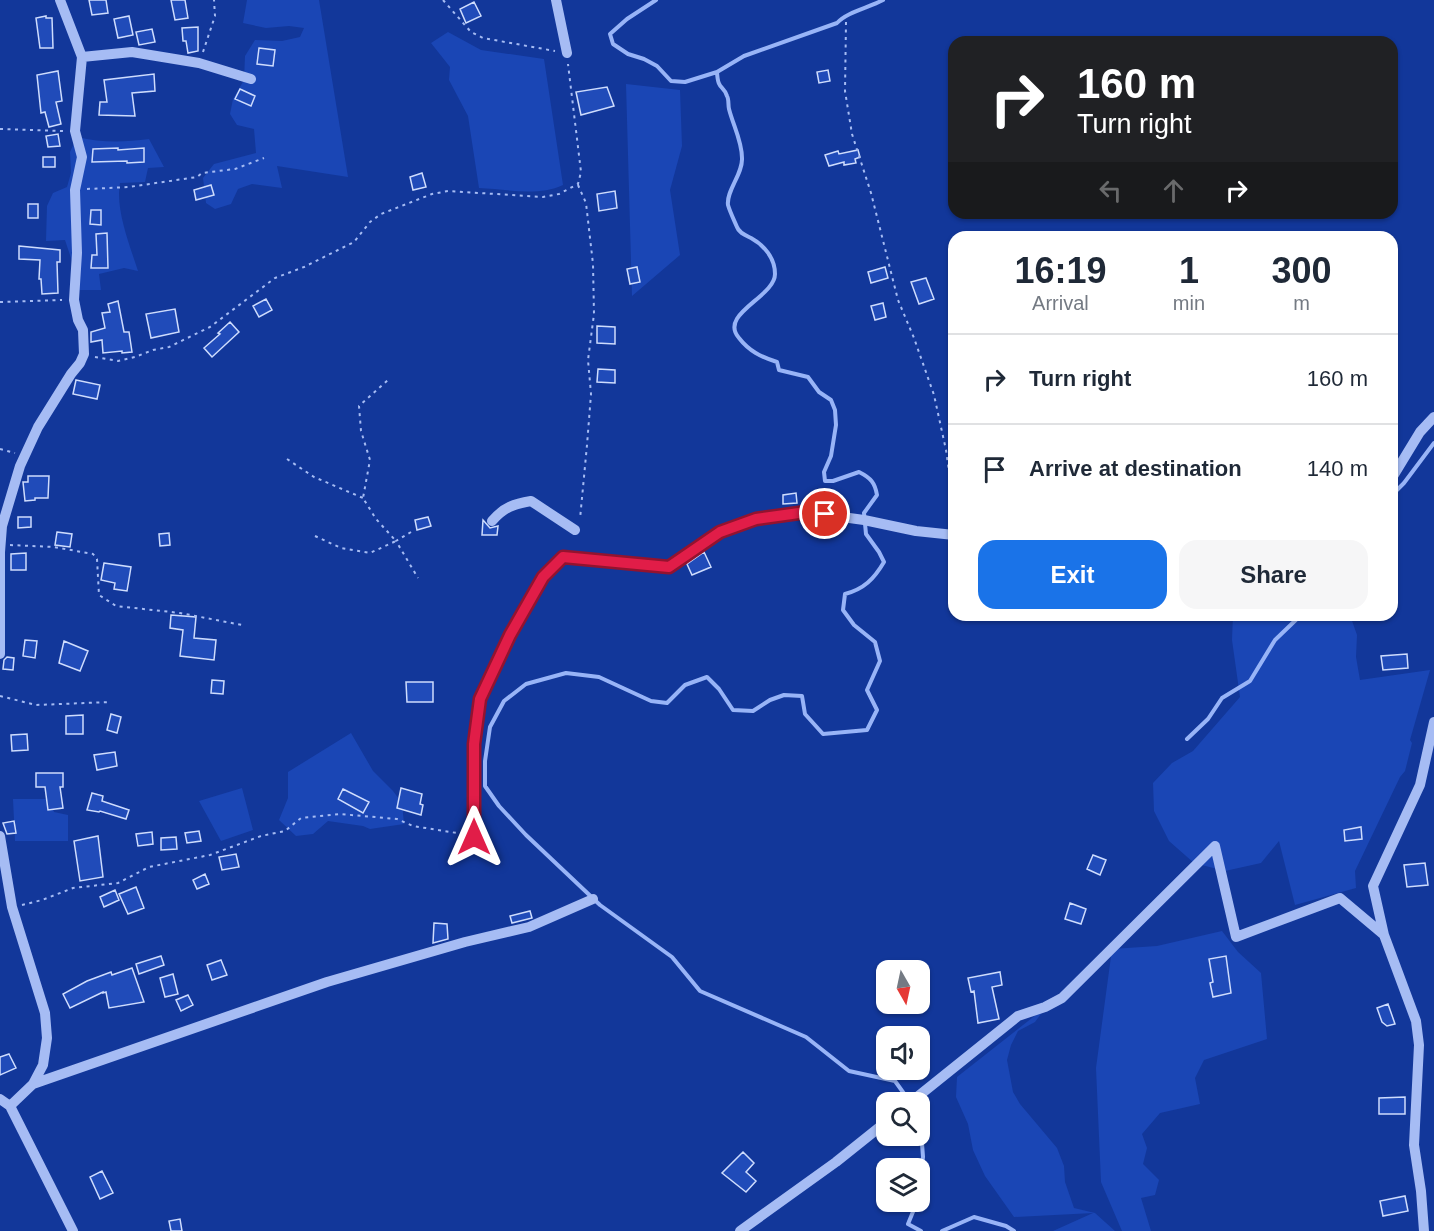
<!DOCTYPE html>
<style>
:root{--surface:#fff;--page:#f6f6f7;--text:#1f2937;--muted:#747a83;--line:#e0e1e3;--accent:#1a73e8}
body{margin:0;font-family:Helvetica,sans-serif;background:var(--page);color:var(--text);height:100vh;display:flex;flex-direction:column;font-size:22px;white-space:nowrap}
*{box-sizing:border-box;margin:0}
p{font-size:20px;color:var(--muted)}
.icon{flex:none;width:33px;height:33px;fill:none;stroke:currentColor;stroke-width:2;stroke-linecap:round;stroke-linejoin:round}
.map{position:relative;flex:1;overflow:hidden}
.sheet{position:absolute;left:948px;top:231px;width:450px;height:390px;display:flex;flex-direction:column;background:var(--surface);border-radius:18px;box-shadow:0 2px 4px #0004}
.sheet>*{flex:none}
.hud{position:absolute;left:948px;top:36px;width:450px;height:183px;border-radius:18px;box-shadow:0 2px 4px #0004;background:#202124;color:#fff;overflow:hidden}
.needle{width:39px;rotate:171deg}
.buttons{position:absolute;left:876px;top:960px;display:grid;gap:12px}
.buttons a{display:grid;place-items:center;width:54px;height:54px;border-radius:12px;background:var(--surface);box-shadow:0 2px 4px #0004;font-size:30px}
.pin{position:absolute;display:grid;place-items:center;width:51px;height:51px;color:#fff;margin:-26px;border:3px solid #fff;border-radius:50%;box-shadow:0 2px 6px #0007}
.me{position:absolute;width:66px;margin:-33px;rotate:0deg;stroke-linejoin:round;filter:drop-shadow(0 0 4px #0008)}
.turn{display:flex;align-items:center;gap:21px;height:126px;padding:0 30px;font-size:27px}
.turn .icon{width:78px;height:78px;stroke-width:2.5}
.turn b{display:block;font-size:42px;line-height:51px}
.lanes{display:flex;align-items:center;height:57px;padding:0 30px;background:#0003;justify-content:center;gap:30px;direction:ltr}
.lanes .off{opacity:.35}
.eta{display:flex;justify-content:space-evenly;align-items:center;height:102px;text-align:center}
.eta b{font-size:36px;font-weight:800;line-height:42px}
.primary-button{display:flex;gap:12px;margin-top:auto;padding:12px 30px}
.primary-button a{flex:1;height:69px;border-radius:18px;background:var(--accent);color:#fff;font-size:24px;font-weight:800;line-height:69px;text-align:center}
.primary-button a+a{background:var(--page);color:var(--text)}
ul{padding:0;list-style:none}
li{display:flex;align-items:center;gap:18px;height:90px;padding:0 30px;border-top:2px solid var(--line)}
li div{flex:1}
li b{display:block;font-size:22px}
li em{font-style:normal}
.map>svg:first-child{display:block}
.green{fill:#1a46b5}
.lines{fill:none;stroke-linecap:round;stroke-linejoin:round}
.stream{stroke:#98b4f7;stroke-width:4}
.building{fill:#204bb9;stroke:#cedcfd;stroke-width:1.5}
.path{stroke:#a6bcf4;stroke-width:2;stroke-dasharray:3 4.5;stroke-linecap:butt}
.minor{stroke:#a6bcf4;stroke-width:10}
.route-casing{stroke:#92132f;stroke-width:15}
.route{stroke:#e11d48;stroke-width:10}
</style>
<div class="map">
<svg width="1434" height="1231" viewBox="0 0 1434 1231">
<rect width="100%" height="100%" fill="#12379a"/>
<path class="green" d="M247,0H319L348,177L277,166L282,188L252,184L238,189L231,204L215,209L206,203L203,178L214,164L256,153L254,129L237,125L230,114L233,99L244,80L245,56L255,40L282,41L300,37L304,28L289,26L266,28L243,23Z
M448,32L481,50L544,59L563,185C537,197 507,189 479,188L468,116L449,80L450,67L431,43Z
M626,84L680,90L682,146L670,190L680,255L632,296Z
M77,137C102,143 125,142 149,139L164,167L148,168L145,182L120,183C115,209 130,246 138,271L124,268L99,274L101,290H77L72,261L65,240L46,241L47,206L53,193L67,187L71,173L70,152Z
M1233,615H1350L1357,635L1356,657L1360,680L1430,670L1410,740L1412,743L1405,771L1400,777L1355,871L1356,888L1295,905L1279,841L1261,863L1225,871L1194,863L1169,841L1154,811L1153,783L1172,763L1193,751L1240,697L1232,640Z
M351,733L373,771L393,791L402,803L404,824L370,829L363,826L328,821L313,834L296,836L279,820L288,798V772Z
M242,788L253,830L221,841L199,801Z
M13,799H50L54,812L68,815V841H15Z
M1222,931L1238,952L1261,973L1267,1039L1204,1060L1195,1078L1200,1104L1160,1113L1142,1134L1147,1148L1143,1164L1159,1180L1155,1195L1141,1198L1151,1231H1122L1101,1182L1096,1068L1112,949L1157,946Z
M1046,1007L1035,1022L1018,1031L1011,1045L1007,1060L1013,1092L1020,1104L1057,1148L1064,1166L1065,1182L1074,1208L1095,1213L1115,1231H1053L1093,1213L1014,1217L985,1176L973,1150L968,1124L956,1097L957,1077Z"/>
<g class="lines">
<path class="stream" d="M656,0L627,19L610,34L613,44L628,54L644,59L657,66L671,81L685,82L717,72
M883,0C868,8 847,12 837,23L744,56L717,72C718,91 723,84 727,96C729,99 728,105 729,109C733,125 742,141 742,158C743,174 726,191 728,205C730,212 734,220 737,227C739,233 745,235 751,238C764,245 775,258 775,274C775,297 718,314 739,338C749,351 761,357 777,362L779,370L808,377L819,392L831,400L835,410L836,425L831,456L824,472L825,481H833L859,472C871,478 875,483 877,495L864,513L866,534L879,552L884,562C874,579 864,589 845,594L843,610L854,625L875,642L880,661L867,690L877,710L867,730L823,734L805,714L802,696L784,695L770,700L753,711L733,710L719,689L707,677L685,685L667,703L651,701L599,677L566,673L526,684L504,701L490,727L485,761V786L499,806L526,835L600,905L672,957L700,991L806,1037L849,1071L895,1081L910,1102
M1392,495L1404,483L1434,443
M1187,739L1208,719L1222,698L1250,681L1275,640L1301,615
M920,1116L923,1157L920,1183
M917,1202L908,1224L921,1231
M942,1231L974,1217L1006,1226L1014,1231"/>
</g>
<path class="building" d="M89,0H106L108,13L92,15Z
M171,0H185L188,18L175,20Z
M474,2L481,16L466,23L460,9Z
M46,16V18H52L53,48H40L36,18Z
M129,16L133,35L118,38L114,19Z
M198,27V51L188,53L186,41H183L182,28Z
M152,29L155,42L139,45L136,32Z
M259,48L275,50L273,66L257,64Z
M828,70L830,81L819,83L817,72Z
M58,71L62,101L56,102L61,124L49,127L45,112L41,113L37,75Z
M154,74L155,91L132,93L135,116L99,115L100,102H107L104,80Z
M607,87L614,106L581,115L576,92Z
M240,89L255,96L251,106L235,99Z
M58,134L60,146L48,147L46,136Z
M118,148V150L144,148V162L127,163V161L92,162L93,149Z
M858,150L860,157L855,159L856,163L844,165V162L829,166L825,155L838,151L839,154Z
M43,157H55V167H43Z
M422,173L426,187L413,190L410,177Z
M211,185L214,195L196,200L194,190Z
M615,191L617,208L599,211L597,194Z
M28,204H38V218H28Z
M91,210H101V225L90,224Z
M107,233L108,268H91L92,255H97L96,234Z
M19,246L60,250V262H57L58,293L42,294L41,279H39L40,260L19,259Z
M637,267L640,282L630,284L627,269Z
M885,267L888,278L871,283L868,272Z
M926,278L934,299L919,304L911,282Z
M266,299L272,310L259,317L253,306Z
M118,301L124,332H129L132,352L122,353V351L103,353L102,340L91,342V332L105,328L102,313L110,312L108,304Z
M883,303L886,317L875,320L871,306Z
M175,309L179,332L151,338L146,314Z
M230,322L239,332L212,357L204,348L220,334L218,333Z
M597,326L615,327V344L597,343Z
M598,369L615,370V383L597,382Z
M76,380L100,385L97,399L73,394Z
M28,476H49L48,498H35V500L25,501L23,482H28Z
M796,493L797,503L783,504V495Z
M18,517H31V527L18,528Z
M428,517L431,526L417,530L415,520Z
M483,520L490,528L498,526L497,535H482Z
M57,532L72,534L70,547L55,545Z
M169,533L170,545L160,546L159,534Z
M704,552L711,567L692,575L687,564Z
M26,553V570H11V554Z
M104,563L131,567L127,591L114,589L115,583L101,580Z
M171,615L196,617L194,638L216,640L214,660L180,656L183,630L170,628Z
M25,640L37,641L35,658L23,656Z
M64,641L88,651L80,671L59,663Z
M1407,654L1408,668L1383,670L1381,656Z
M7,657L14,658L13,670L3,669L4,660Z
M212,680L224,681L223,694L211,693Z
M406,682H433V702H407Z
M111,714L121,717L117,733L107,730Z
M83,715V734H66V716Z
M27,734L28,750L12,751L11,735Z
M115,752L117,766L97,770L94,755Z
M36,773H63V787H60L63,808L48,810L45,787H36Z
M401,788L422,794L420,804L423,805L421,815L397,808Z
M343,789L369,802L363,813L338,799Z
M92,793L103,796L102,801L129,810L126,819L100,811L99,812L87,810Z
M14,821L16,833L7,834L3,823Z
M1361,827L1362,839L1345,841L1344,830Z
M199,831L201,841L187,843L185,833Z
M152,832L153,844L138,846L136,834Z
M98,836L103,877L80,881L74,841Z
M176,837L177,849L161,850V838Z
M236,854L239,867L222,870L219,857Z
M1093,855L1106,860L1100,875L1087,869Z
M1425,863L1428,885L1407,887L1404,865Z
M205,874L209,884L197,889L193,880Z
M136,887L144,908L128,914L119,894Z
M115,890L119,900L104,907L100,897Z
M1070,903L1086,909L1081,924L1065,919Z
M530,911L532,918L512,923L510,916Z
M434,923L447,924L448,939L433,943Z
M161,956L164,965L139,974L136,964Z
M1226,956L1231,993L1213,997L1210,983L1213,982L1209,959Z
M221,960L227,975L212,980L207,965Z
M132,968L144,1002L109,1008L106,992L103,993V992L70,1008L63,994L87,981L111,972L112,975Z
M1000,972L1002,985L992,987L999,1019L978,1023L974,991L971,992L968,978Z
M173,974L178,994L165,997L160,978Z
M188,995L193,1005L181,1011L176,1000Z
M1388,1004L1395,1024L1387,1026L1382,1022L1377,1008Z
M9,1054L16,1068L0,1075V1057Z
M1405,1097V1114H1379V1098Z
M743,1152L754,1163L746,1172L756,1181L746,1192L722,1173Z
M102,1171L113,1193L100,1199L90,1177Z
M1405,1196L1408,1211L1383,1216L1380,1201Z
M180,1219L182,1231H171L169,1221Z"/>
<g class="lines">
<path class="path" d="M443,0L471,32L483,38L555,51
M846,22L845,91L852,134L871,193L898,300L914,338L934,395L946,450L953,501L949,522
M203,52L215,16L214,0
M0,129L63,131
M578,185L586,203L593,264L594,314L588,360L591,394L587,445L580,519
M87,189L129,187L197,177L202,173L235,169L264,158
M0,302L62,300
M95,357L118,361L135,357L153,350L169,347L210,327L275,278L304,267L354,242L370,222L381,214L432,194L448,191L543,197L559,194L578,184L581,172L568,64
M0,449L15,453
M287,459L314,477L363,498
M411,532L396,541L418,578
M315,536L341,548L370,553L396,541L376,519L363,498L370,460L361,431L359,406L388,380
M10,545L54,547L93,554L97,559L99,595L116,606L180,613L242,625
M0,696L36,705L110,702
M22,905L42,900L73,888L118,883L149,867L210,855L261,836L285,831L301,818L340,814L397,819L413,826L463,834"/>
<path class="minor" d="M556,0L567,53
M82,57L132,52L199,63L251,79
M1392,478L1420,432L1434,417
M492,521C504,507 514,504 531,501L575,530
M0,654V552L2,526L20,466L38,427L71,374L80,363L84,354L83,330L78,320L74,300L77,253L75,190L82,157L75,131L82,57L60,0
M0,836L12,907L45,1013L47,1038L43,1065L33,1084L10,1106
M474,836V744L480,699L510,635L543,577L563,557L669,567L720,532L756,519L806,512L864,520L916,531L954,535
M33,1084L327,982L465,942L529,927L593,899
M0,1099L10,1106L73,1231
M911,1102L1018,1016L1045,1007L1062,998L1215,846L1236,937L1340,898L1384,935
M740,1231L836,1162L886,1122
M1424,1231L1421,1191L1414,1145L1419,1045L1416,1021L1384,935L1373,886L1420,785L1434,722"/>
</g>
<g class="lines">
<g class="route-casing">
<path id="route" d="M474,837V744L480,699L510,635L543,577L563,557L669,567L720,532L756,519L806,512L825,514"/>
</g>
<use href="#route" class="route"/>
</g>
</svg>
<div class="buttons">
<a><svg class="needle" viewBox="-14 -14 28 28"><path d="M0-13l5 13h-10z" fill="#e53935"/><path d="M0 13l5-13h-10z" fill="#747a83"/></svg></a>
<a><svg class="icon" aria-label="sound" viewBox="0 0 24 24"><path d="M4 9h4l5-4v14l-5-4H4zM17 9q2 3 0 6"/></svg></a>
<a><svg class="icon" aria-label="search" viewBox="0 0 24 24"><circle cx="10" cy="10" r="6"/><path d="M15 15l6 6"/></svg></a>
<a><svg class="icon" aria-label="layers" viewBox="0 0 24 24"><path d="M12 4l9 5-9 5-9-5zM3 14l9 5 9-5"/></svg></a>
</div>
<div class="pin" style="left:825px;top:514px;background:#d93025"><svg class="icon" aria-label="arrive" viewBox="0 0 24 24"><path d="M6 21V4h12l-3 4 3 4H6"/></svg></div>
<svg class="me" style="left:474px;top:837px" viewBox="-20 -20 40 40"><path d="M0-17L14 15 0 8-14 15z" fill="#e11d48" stroke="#fff" stroke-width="4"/></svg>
<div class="hud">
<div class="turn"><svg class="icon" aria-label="right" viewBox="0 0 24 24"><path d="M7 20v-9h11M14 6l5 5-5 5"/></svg><div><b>160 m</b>Turn right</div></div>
<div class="lanes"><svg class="icon off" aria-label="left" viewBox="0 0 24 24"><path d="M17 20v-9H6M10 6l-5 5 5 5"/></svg><svg class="icon off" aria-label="ahead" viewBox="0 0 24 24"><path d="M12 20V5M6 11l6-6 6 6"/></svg><svg class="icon" aria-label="right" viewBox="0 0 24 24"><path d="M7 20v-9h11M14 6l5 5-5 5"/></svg></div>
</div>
<section class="sheet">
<div class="eta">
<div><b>16:19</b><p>Arrival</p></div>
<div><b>1</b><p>min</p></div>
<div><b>300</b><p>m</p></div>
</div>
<ul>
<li><svg class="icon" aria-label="right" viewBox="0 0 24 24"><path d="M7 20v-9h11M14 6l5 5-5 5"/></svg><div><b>Turn right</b></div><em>160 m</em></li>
<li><svg class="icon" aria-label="arrive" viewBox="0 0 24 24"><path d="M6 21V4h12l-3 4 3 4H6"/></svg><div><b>Arrive at destination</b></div><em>140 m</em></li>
</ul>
<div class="primary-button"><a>Exit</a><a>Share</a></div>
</section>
</div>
